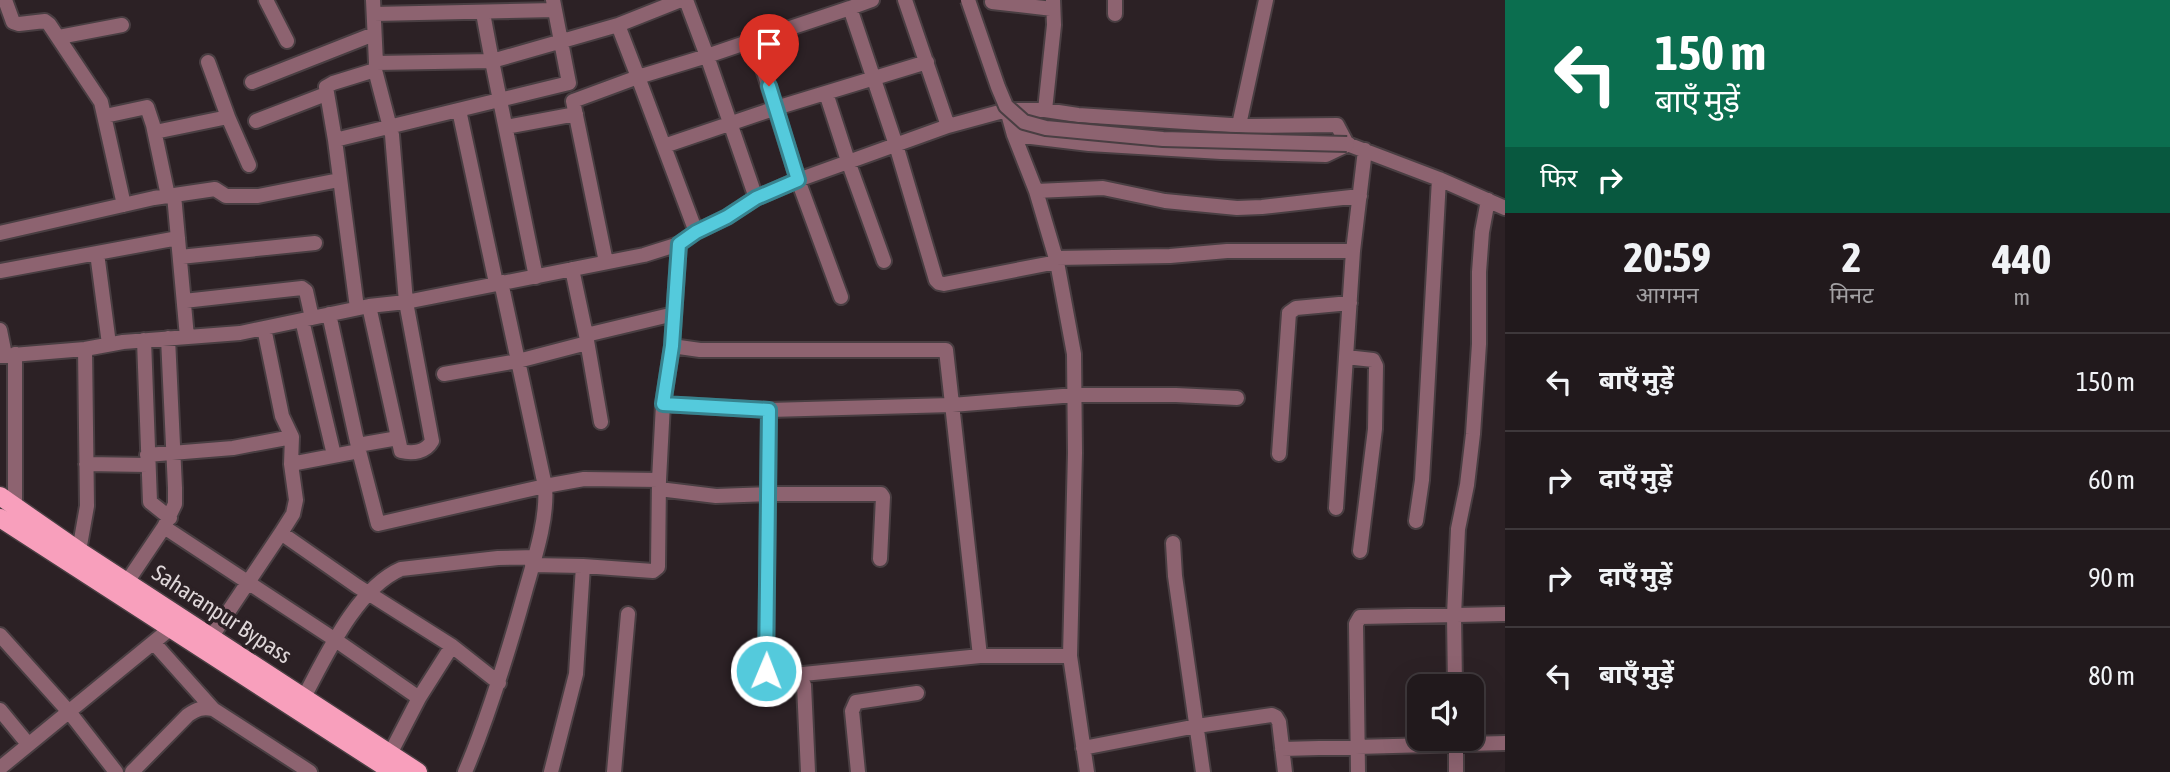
<!DOCTYPE html>
<html lang="hi">
<meta charset="utf-8">
<style>
:root{--surface:#21191c;--page:#292225;--text:#f1f3f6;--muted:#a2a0a3;--line:#3e383b}
body{margin:0;font-family:"Asap Condensed","Noto Sans Devanagari",sans-serif;background:var(--page);color:var(--text);height:100vh;display:flex;flex-direction:column;font-size:26px;white-space:nowrap}
*{box-sizing:border-box;margin:0}
p{font-size:23px;color:var(--muted)}
.icon{flex:none;width:38px;height:38px;fill:none;stroke:currentColor;stroke-width:2;stroke-linecap:round;stroke-linejoin:round}
.map{position:relative;flex:1;overflow:hidden}
.drawer{display:flex;flex-direction:column;background:var(--surface);width:665px}
.drawer>*{flex:none}
.hud{background:#0b6e4f;color:#fff;overflow:hidden}
.tools{position:absolute;left:1407px;top:674px;display:grid;gap:14px}
.tools a{display:grid;place-items:center;width:77px;height:77px;border-radius:14px;background:var(--surface);box-shadow:0 7px 28px #0002,0 0 0 2px var(--line);font-size:35px}
.pin{position:absolute;display:grid;place-items:center;width:60px;height:60px;color:#fff;margin:-72px -30px;border-radius:50% 50% 50% 0;rotate:-45deg;box-shadow:0 0 7px #0007}
.pin .icon{rotate:45deg}
.me{position:absolute;width:77px;margin:-38px;rotate:1deg;stroke-linejoin:round;filter:drop-shadow(0 0 5px #0008)}
.turn{display:flex;align-items:center;gap:24px;height:147px;padding:0 35px;font-size:32px}
.turn .icon{width:91px;height:91px;stroke-width:2.5}
.turn b{display:block;font-size:49px;line-height:60px}
.then{display:flex;align-items:center;height:66px;padding:0 35px;background:#0003;gap:14px;font-size:26px}
.eta{display:flex;justify-content:space-evenly;align-items:center;height:119px;text-align:center}
.eta b{font-size:42px;font-weight:700;line-height:49px}
ul{padding:0;list-style:none}
li{display:flex;align-items:center;gap:21px;height:98px;padding:0 35px;border-top:2px solid var(--line)}
li div{flex:1}
li b{display:block;font-size:26px}
li em{font-style:normal}
main{display:flex;flex:1;min-height:0}
.map>svg:first-child{display:block}
.lines{fill:none;stroke-linecap:round;stroke-linejoin:round}
.minor-casing{stroke:#493e42;stroke-width:18}
.major-casing{stroke:#493e42;stroke-width:21}
.minor{stroke:#8d6370;stroke-width:14}
.major{stroke:#f89fbc;stroke-width:18}
.minor-bridge-casing{stroke:#493e42;stroke-width:18;stroke-linecap:butt}
.minor-bridge{stroke:#8d6370;stroke-width:14}
.route-casing{stroke:#37838f;stroke-width:18}
.route{stroke:#54cadc;stroke-width:12}
.labels{text-anchor:middle;stroke-width:7;stroke-linejoin:round;paint-order:stroke}
.street-label{font-size:23px;fill:#dfd7d9;stroke:#2c2125}
</style>
<main>
<div class="map">
<svg width="1505" height="772" viewBox="0 0 1505 772">
<rect width="100%" height="100%" fill="#2c2125"/>
<g class="lines">
<g class="minor-casing">
<path id="minor" d="M5,0L13,22L19,24L45,21L49,24L101,102L124,205
M266,0L287,41
M373,0L376,63
M686,0L707,56L638,77L696,232
M872,0L850,8L896,145L936,280L939,283L944,284L1057,262
M905,0L948,126
M992,2L1053,9
M374,14L555,10
M1115,14V0
M59,37L122,25
M754,40L707,56L756,198
M208,62L228,117
M252,82L374,34
M826,93L848,161L884,261
M459,110L496,283
M1007,110L1014,135L1036,191L1057,262L1074,354L1075,453L1070,656L1087,772
M1045,110L1054,25L1053,0
M105,116L147,107L153,125L168,196
M256,121L326,94
M1239,125L1266,0
M506,127L576,114
M155,132L228,117L249,165
M1014,135L1089,144L1221,152L1326,155L1349,144
M335,140L326,87L333,83L375,70
M664,146L776,108L927,62
M1036,191L1103,188L1165,201L1237,208L1262,207L1360,196
M174,195L187,337
M0,233L154,198L215,189L226,196H258L339,180
M679,244L672,346L700,350H946L980,656H1070
M97,253L109,344
M180,257L315,243
M1056,258L1170,256L1227,251H1353
M606,262L573,101L638,77L618,25
M572,269L586,335L601,422
M0,271L178,238
M536,277L492,61L618,25L681,0
M841,297L798,180L754,40L850,8
M184,301L302,288L306,291L312,318
M369,306L401,451C413,454 426,452 432,441L406,302L392,135L375,70L376,63L492,61L483,13
M357,308L335,140L569,83L553,0
M302,320L334,455
M264,328L282,416L292,437L291,464L296,500L293,514L281,533
M0,330L5,355
M586,335L674,314
M144,340L150,502L170,518
M15,354V514
M0,356L85,349L123,342L240,333L369,306L406,302L644,255L679,244L696,232L727,217L756,198L798,180L948,126L1007,110H1045L1078,115L1246,126L1337,125L1347,144L1439,179L1505,208
M1346,357L1373,360L1376,366L1375,429L1360,551
M444,374L518,361L587,343
M663,404L769,410L952,405L1075,395H1176L1237,398
M769,410L766,671L774,677L980,656
M358,445L398,438
M359,451L378,524L545,486L584,479L659,480
M1279,454L1289,313L1296,308L1350,303
M147,455L233,448L292,437
M86,464L148,465
M291,464L359,451L329,314
M659,489L716,496L768,494H881L883,497L880,559
M1336,508L1353,251L1365,150
M1416,521L1422,480L1425,430L1439,179
M164,527L175,504V488L168,338
M1173,543L1175,576L1203,772
M79,551L87,506L85,349
M532,565L583,566L653,571L658,567L659,480L663,404L672,346
M127,582L164,527L334,639L419,698
M0,635L70,713L116,772
M212,636L281,533L357,586L452,646L499,683
M154,643L213,709
M804,685L808,772
M1455,686L1454,615L1458,529L1467,485L1473,434L1479,344V272L1482,232L1488,200
M304,697C326,656 357,588 401,569L498,558L535,557
M0,710L28,744
M1456,738V772
M1083,748L1197,726L1272,715L1276,717L1279,722L1285,772
M1282,749L1505,743
M390,754L419,698L452,646
M0,768L171,628
M132,772L188,715C197,709 202,707 213,709L310,772
M465,772C490,713 508,653 525,592C534,560 548,519 545,486L501,282
M551,772L576,674L583,566
M614,772L628,614
M858,772L852,711L856,702L917,693
M1358,772L1356,624L1360,617L1505,614"/>
</g>
<g class="major-casing">
<path id="major" d="M0,496L79,551L418,772
M0,518L393,772"/>
</g>
<use href="#minor" class="minor"/>
<use href="#major" class="major"/>
<g class="minor-bridge-casing">
<path id="minor-bridge" d="M968,0L998,87L1006,106L1024,122L1046,128L1163,139L1347,144"/>
</g>
<use href="#minor-bridge" class="minor-bridge"/>
</g>
<g class="lines">
<g class="route-casing">
<path id="route" d="M766,671L769,410L663,404L672,346L679,244L696,232L727,217L756,198L798,180L769,86"/>
</g>
<use href="#route" class="route"/>
</g>
<g class="labels">
<g class="street-label">
<text transform="translate(222 614) rotate(33)" y="8">Saharanpur Bypass</text>
</g>
</g>
</svg>
<div class="tools">
<a><svg class="icon" aria-label="sound" viewBox="0 0 24 24"><path d="M4 9h4l5-4v14l-5-4H4zM17 9q2 3 0 6"/></svg></a>
</div>
<div class="pin" style="left:769px;top:86px;background:#d93025"><svg class="icon" aria-label="arrive" viewBox="0 0 24 24"><path d="M6 21V4h12l-3 4 3 4H6"/></svg></div>
<svg class="me" style="left:766px;top:671px" viewBox="-20 -20 40 40"><circle r="17" fill="#54cadc" stroke="#fff" stroke-width="3"/><path d="M0-11L8 9 0 5-8 9z" fill="#fff"/></svg>
</div>
<section class="drawer">
<div class="hud">
<div class="turn"><svg class="icon" aria-label="left" viewBox="0 0 24 24"><path d="M17 20v-9H6M10 6l-5 5 5 5"/></svg><div><b>150 m</b>बाएँ मुड़ें</div></div>
<div class="then">फिर<svg class="icon" aria-label="right" viewBox="0 0 24 24"><path d="M7 20v-9h11M14 6l5 5-5 5"/></svg></div>
</div>
<div class="eta">
<div><b>20:59</b><p>आगमन</p></div>
<div><b>2</b><p>मिनट</p></div>
<div><b>440</b><p>m</p></div>
</div>
<ul>
<li><svg class="icon" aria-label="left" viewBox="0 0 24 24"><path d="M17 20v-9H6M10 6l-5 5 5 5"/></svg><div><b>बाएँ मुड़ें</b></div><em>150 m</em></li>
<li><svg class="icon" aria-label="right" viewBox="0 0 24 24"><path d="M7 20v-9h11M14 6l5 5-5 5"/></svg><div><b>दाएँ मुड़ें</b></div><em>60 m</em></li>
<li><svg class="icon" aria-label="right" viewBox="0 0 24 24"><path d="M7 20v-9h11M14 6l5 5-5 5"/></svg><div><b>दाएँ मुड़ें</b></div><em>90 m</em></li>
<li><svg class="icon" aria-label="left" viewBox="0 0 24 24"><path d="M17 20v-9H6M10 6l-5 5 5 5"/></svg><div><b>बाएँ मुड़ें</b></div><em>80 m</em></li>
</ul>
</section>
</main>
